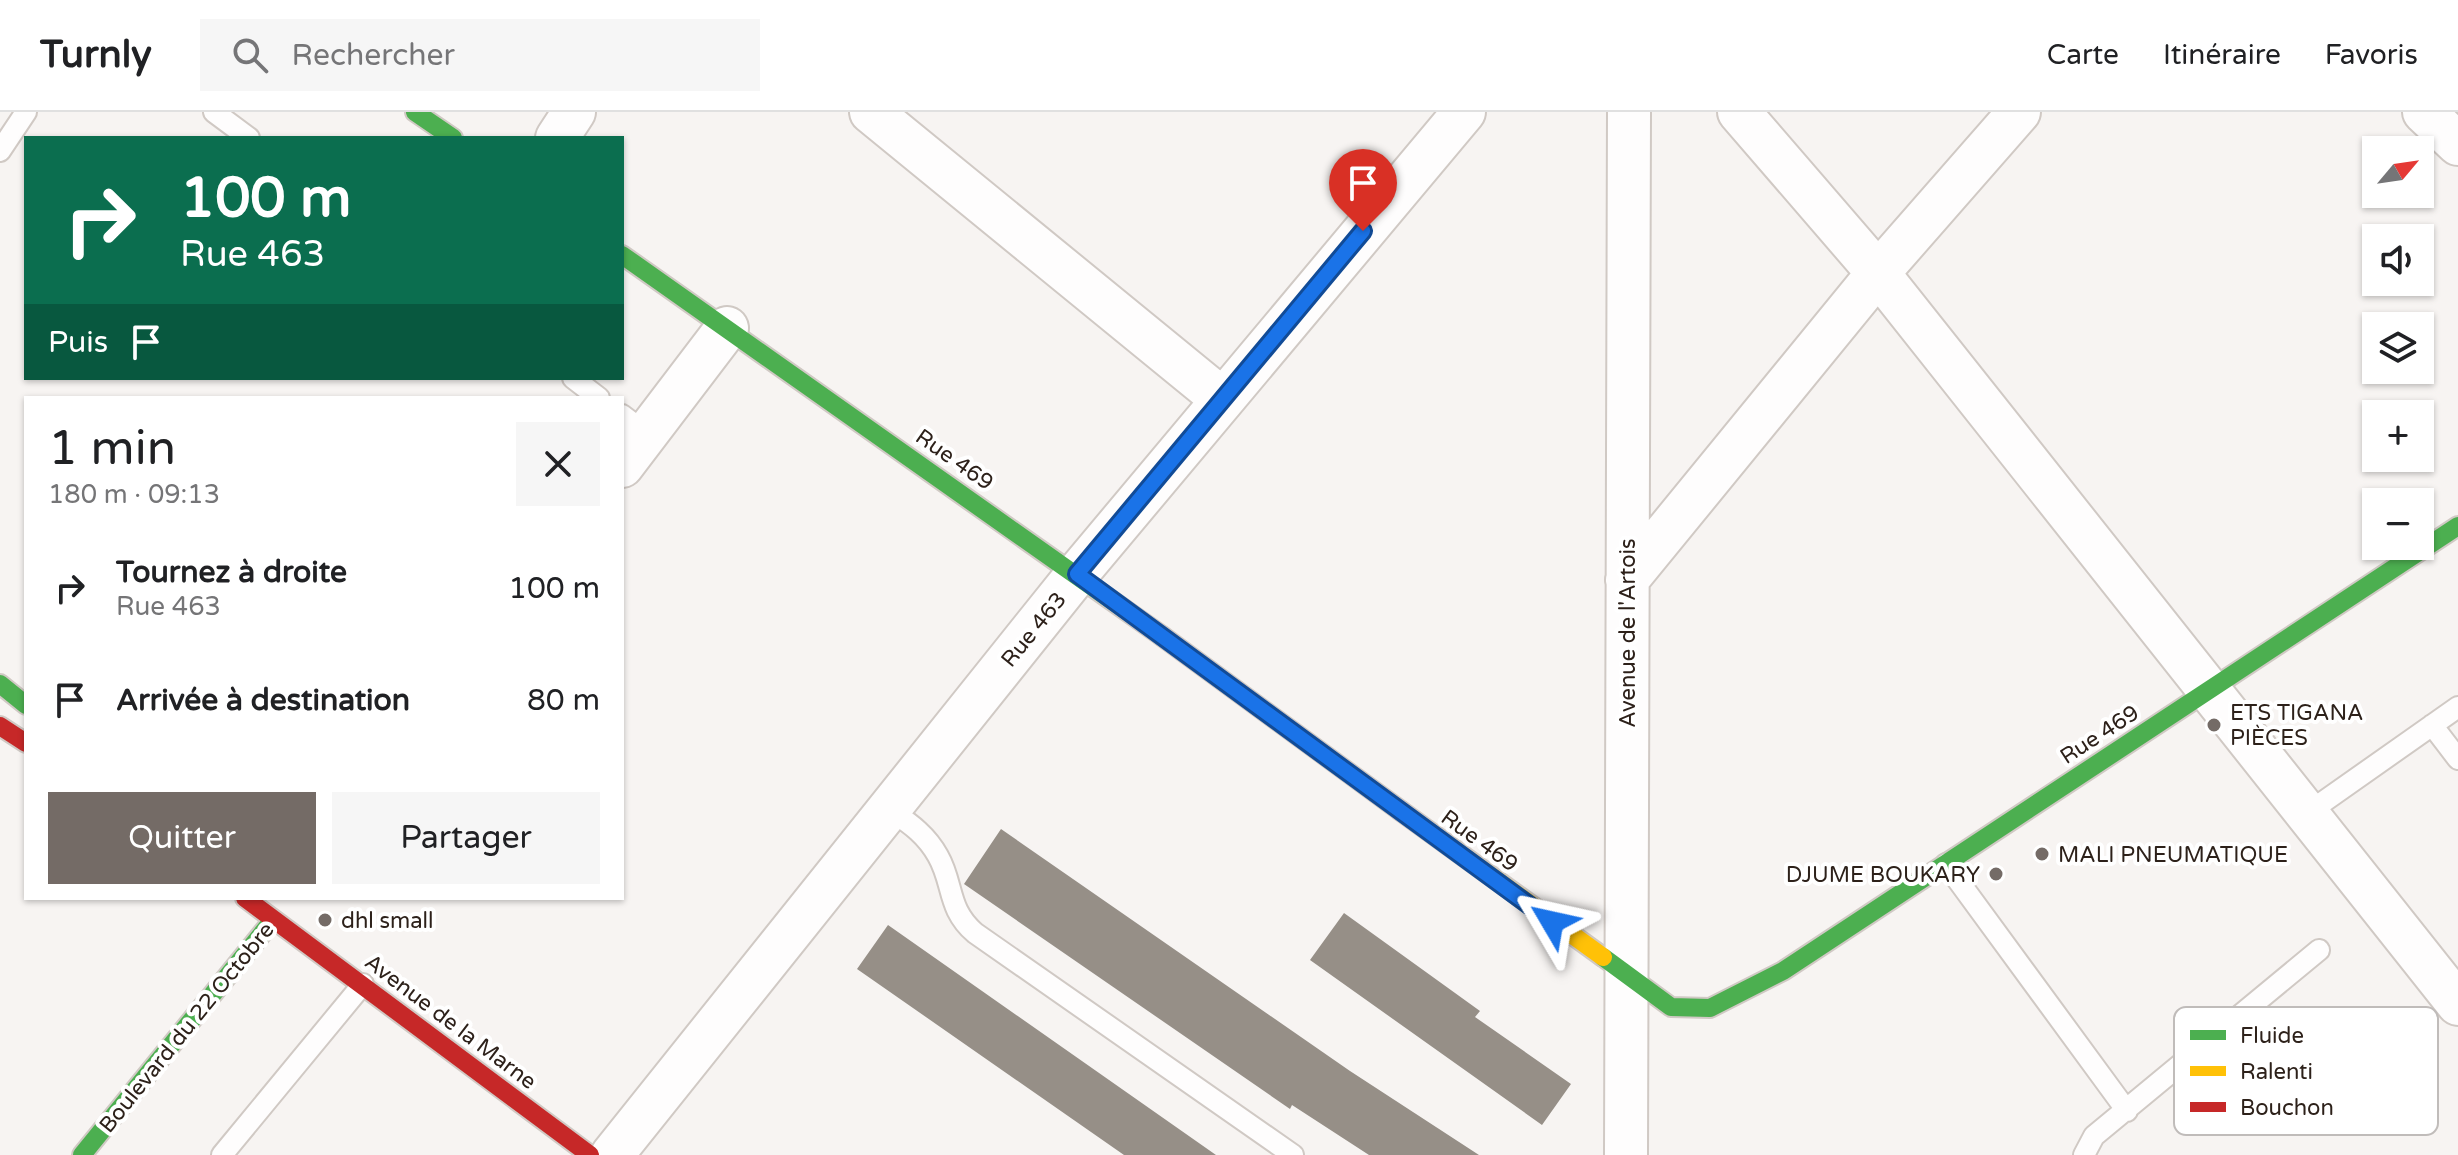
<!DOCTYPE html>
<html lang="fr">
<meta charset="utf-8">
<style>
:root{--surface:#fff;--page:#f6f6f6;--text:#202124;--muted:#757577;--line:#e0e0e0;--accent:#746b66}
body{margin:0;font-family:"Varela Round",sans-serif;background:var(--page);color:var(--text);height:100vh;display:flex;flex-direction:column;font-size:30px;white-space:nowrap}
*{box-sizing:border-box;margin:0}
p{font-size:26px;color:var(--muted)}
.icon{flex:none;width:44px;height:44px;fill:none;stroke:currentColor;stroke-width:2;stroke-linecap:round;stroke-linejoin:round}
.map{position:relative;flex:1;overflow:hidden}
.panel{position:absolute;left:24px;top:284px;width:600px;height:504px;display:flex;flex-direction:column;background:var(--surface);border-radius:0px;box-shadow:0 2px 6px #0004}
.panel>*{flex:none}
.guide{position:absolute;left:24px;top:24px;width:600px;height:244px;border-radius:0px;box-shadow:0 2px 6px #0004;background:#0b6e4f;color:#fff;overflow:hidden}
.needle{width:52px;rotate:61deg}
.tools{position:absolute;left:2362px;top:24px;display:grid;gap:16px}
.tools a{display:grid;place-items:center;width:72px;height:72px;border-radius:0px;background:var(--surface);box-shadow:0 2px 6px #0004;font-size:40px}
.pin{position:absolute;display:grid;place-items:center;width:68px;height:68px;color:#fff;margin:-82px -34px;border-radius:50% 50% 50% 0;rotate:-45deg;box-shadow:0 0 8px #0007}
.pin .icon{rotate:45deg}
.me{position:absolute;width:88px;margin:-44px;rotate:306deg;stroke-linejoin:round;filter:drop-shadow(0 0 6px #0008)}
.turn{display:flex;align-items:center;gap:28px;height:168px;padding:0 24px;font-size:36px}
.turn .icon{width:104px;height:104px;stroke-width:2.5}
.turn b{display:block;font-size:56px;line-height:68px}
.then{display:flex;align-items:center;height:76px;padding:0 24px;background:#0003;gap:16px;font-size:30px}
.round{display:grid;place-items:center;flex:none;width:84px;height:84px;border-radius:0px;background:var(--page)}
.overview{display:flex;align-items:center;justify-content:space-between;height:136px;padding:0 24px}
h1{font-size:48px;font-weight:600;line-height:60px}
.primary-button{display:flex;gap:16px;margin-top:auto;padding:16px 24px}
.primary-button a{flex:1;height:92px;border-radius:0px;background:var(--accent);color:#fff;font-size:32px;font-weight:600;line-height:92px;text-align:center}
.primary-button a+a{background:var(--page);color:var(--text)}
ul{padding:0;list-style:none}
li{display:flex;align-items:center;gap:24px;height:112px;padding:0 24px}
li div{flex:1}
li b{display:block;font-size:30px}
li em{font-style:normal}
header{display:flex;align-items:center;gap:48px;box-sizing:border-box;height:112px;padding:0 40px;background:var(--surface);border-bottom:2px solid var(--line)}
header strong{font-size:38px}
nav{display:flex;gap:44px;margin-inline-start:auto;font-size:28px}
.search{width:560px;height:72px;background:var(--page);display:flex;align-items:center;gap:20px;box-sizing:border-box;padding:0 28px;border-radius:0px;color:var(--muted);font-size:30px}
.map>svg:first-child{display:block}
.building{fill:#968f87}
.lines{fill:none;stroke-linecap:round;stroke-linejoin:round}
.lane-casing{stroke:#d0c9c4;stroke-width:24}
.street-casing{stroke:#d0c9c4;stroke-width:46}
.fast-casing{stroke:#d0c9c4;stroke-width:22}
.slow-casing{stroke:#d0c9c4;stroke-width:22}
.jam-casing{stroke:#d0c9c4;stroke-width:22}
.lane{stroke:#fefdfd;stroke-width:20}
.street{stroke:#fefdfd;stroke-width:42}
.fast{stroke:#4caf50;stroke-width:18}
.slow{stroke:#ffc107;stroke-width:18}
.jam{stroke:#c62828;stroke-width:18}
.route-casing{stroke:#114b97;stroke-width:20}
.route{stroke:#1a73e8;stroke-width:14}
.poi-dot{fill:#746b66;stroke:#fff;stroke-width:3}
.labels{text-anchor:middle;stroke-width:8;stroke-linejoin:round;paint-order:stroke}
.street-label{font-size:22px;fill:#2d211a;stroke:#fff}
.poi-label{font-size:22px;fill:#2d211a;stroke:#fff;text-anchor:start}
.key{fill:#fff;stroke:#c0bcba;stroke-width:2}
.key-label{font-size:22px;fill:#2d211a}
</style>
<header>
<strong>Turnly</strong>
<div class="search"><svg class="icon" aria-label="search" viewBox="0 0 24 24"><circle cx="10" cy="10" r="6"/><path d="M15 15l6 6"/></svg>Rechercher</div>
<nav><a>Carte</a><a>Itinéraire</a><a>Favoris</a></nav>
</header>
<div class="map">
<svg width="2458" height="1043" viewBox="0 0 2458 1043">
<rect width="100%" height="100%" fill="#f7f4f2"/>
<path class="building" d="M1001,717L1350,959L1479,1043H1369L1292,993L1290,997L964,772Z
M1344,801L1480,899L1475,905L1571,972L1542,1013L1310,848Z
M888,813L1216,1043H1124L857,857Z"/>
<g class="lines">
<g class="lane-casing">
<path id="lane" d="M214,0L249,26
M0,39L26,0
M573,266L599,286
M622,303L647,322
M2432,613L2458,647
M889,697C909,711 926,722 938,744C954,772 947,797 975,821L1293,1043
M2306,702L2458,595
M1946,752L2127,999
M222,1043L363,872
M2084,1043L2094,1024L2319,838"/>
</g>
<g class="street-casing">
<path id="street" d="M871,0L1222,287
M1739,0L1878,161L2458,892
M2424,0L2458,32
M557,26L574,0
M622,354L727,216
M1627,468L1878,161L2019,0
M612,1043L1077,462L1464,0
M1626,1043L1629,0"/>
</g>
<g class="fast-casing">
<path id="fast" d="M415,0L453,26
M622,143L1162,524
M0,572L26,593
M1603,845L1671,895L1710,896L1783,859L2458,414
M82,1043L273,808"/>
</g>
<g class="slow-casing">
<path id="slow" d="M1401,699L1603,845"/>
</g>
<g class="jam-casing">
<path id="jam" d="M1162,524L1401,699
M0,614L26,631
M245,786L590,1043"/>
</g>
<use href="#lane" class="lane"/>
<use href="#street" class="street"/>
<use href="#fast" class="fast"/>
<use href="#slow" class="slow"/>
<use href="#jam" class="jam"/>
</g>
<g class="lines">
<g class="route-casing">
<path id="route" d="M1363,119L1077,462L1552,810"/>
</g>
<use href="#route" class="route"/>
</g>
<g class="poi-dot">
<circle cx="2214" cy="613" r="8"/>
<circle cx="2042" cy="742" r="8"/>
<circle cx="1996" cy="762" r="8"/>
<circle cx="325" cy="808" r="8"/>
</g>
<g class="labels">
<g class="street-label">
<text transform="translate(955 347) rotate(35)" y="8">Rue 469</text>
<text transform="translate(1033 517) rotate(-51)" y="8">Rue 463</text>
<text transform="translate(1627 521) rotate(-90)" y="8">Avenue de l'Artois</text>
<text transform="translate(2099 622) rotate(-33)" y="8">Rue 469</text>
<text transform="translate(1480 728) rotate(36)" y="8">Rue 469</text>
<text transform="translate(451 909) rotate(37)" y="8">Avenue de la Marne</text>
<text transform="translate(186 915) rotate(-51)" y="8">Boulevard du 22 Octobre</text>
</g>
<g class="poi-label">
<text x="2230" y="608">ETS TIGANA<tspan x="2230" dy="25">PIÈCES</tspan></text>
<text x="2058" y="750">MALI PNEUMATIQUE</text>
<text x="1980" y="770" text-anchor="end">DJUME BOUKARY</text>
<text x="341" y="816">dhl small</text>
</g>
</g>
<rect x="2174" y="895" width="264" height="128" rx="12" class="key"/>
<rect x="2190" y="918" width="36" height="10" fill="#4caf50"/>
<rect x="2190" y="954" width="36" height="10" fill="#ffc107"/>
<rect x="2190" y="990" width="36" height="10" fill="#c62828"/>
<g class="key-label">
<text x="2240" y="931">Fluide</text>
<text x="2240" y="967">Ralenti</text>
<text x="2240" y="1003">Bouchon</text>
</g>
</svg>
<div class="tools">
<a><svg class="needle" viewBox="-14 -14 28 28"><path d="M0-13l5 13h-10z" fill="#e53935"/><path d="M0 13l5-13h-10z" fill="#757577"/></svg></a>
<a><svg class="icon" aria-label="sound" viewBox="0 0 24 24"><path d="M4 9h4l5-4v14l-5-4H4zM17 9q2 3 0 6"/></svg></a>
<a><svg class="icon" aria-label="layers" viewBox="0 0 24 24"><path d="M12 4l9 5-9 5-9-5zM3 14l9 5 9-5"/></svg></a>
<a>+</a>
<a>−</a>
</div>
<div class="pin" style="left:1363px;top:119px;background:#d93025"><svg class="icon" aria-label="arrive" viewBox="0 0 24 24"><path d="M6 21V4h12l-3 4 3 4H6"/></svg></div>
<svg class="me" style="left:1552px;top:810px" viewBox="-20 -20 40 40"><path d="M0-17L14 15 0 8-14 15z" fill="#1a73e8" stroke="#fff" stroke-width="4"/></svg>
<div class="guide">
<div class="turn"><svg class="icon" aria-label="right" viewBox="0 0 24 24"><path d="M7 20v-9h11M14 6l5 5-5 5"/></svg><div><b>100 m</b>Rue 463</div></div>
<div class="then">Puis<svg class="icon" aria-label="arrive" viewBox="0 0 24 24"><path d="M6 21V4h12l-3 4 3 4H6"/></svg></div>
</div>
<section class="panel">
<div class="overview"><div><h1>1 min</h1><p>180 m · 09:13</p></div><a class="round"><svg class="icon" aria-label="close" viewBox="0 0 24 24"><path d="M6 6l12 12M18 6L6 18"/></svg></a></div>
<ul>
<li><svg class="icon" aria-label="right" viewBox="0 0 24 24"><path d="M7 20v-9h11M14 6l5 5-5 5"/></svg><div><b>Tournez à droite</b><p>Rue 463</p></div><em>100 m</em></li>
<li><svg class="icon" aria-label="arrive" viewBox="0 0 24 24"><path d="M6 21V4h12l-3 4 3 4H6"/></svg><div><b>Arrivée à destination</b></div><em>80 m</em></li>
</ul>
<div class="primary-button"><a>Quitter</a><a>Partager</a></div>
</section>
</div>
